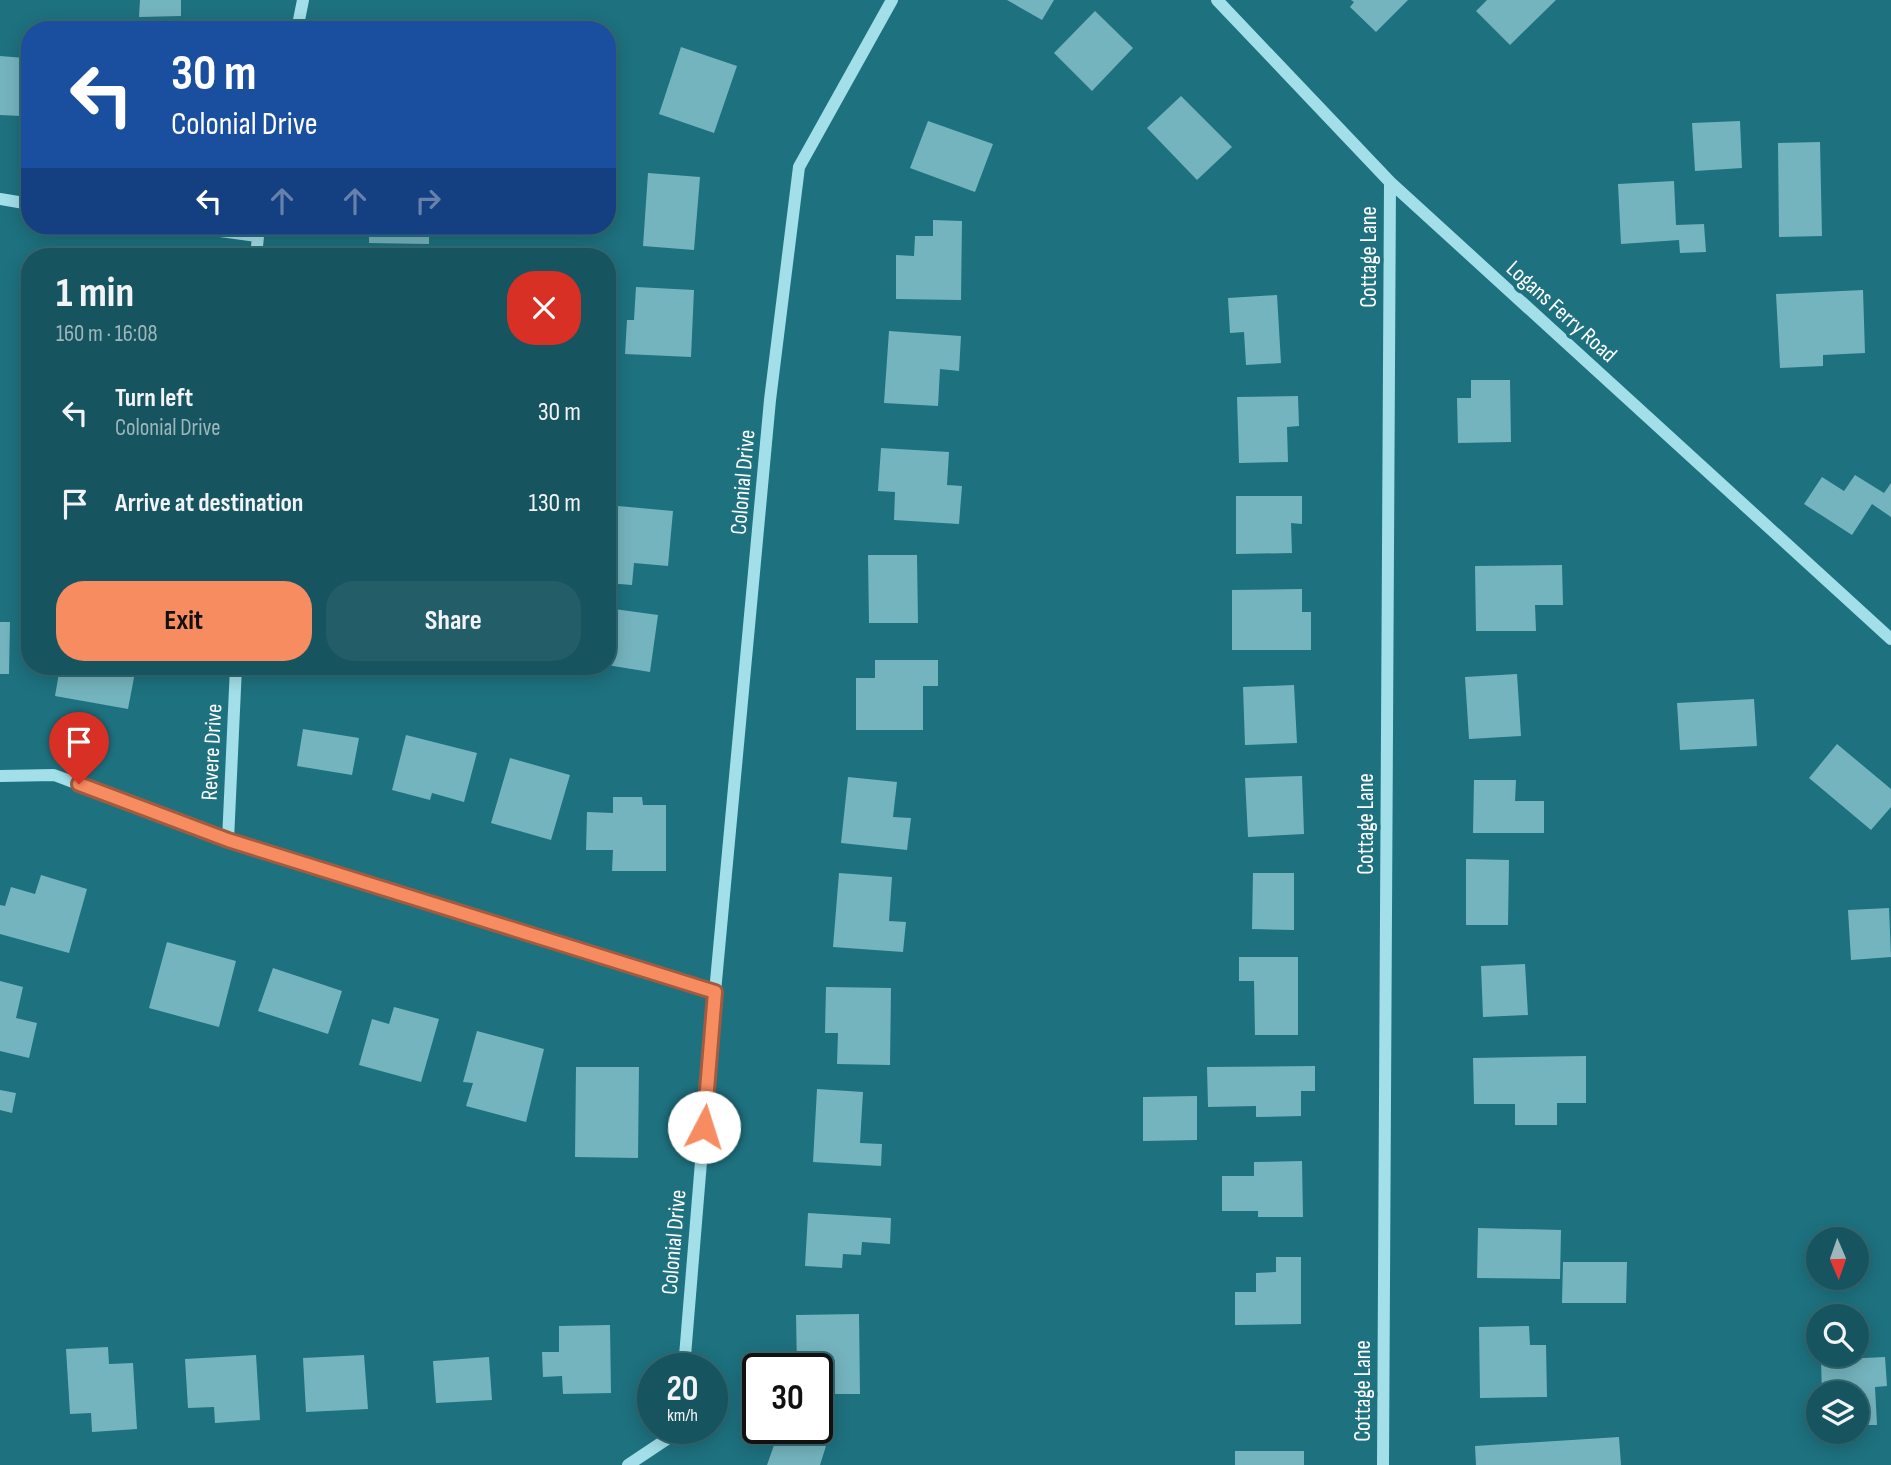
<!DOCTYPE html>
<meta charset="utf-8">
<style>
:root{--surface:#16555f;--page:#235e68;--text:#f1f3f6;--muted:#9eb7bd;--line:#356b74;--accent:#f78c61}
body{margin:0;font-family:"Sofia Sans Condensed",sans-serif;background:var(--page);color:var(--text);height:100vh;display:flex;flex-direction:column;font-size:26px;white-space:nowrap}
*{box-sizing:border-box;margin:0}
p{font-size:23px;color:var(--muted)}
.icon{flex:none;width:38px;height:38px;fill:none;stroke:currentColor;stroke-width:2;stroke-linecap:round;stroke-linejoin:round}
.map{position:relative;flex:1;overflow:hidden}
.side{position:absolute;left:21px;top:248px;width:595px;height:427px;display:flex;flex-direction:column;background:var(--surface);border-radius:28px;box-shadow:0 4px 18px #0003,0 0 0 2px var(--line)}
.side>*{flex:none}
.banner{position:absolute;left:21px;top:21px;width:595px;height:214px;border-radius:28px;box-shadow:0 4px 18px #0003,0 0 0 2px var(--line);background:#1a4fa0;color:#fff;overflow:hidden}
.needle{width:46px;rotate:178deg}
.fabs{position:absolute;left:1806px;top:1227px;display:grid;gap:14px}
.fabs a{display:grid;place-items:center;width:63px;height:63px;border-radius:50%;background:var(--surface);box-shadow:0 4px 18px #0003,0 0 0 2px var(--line);font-size:35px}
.speed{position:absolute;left:637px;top:1353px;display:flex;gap:14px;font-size:35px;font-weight:700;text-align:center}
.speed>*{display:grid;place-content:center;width:91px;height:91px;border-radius:50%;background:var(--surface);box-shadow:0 4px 18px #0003,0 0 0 2px var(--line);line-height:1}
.speed small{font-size:18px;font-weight:400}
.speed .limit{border:4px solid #111;border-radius:10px;background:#fff;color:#111}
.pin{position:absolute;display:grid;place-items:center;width:60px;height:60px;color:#fff;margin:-72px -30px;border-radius:50% 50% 50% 0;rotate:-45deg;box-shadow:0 0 7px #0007}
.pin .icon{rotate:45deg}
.me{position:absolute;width:77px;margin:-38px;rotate:5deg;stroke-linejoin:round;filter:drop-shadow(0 0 5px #0008)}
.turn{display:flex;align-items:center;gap:24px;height:147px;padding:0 35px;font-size:32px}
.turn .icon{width:91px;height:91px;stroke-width:2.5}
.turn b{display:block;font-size:49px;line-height:60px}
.lanes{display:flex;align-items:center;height:66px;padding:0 35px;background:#0003;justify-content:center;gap:35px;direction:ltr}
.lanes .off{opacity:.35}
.round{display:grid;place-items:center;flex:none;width:74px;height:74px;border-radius:28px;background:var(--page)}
.overview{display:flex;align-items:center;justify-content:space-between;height:119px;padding:0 35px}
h1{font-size:42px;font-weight:700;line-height:52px}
.button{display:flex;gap:14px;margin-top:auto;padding:14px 35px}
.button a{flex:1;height:80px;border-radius:28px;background:var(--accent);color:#111;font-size:28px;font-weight:700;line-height:80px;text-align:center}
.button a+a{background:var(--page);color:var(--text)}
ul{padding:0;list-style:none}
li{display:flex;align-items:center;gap:21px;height:91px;padding:0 35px}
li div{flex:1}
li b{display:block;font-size:26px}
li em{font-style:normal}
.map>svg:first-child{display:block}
.building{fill:#74b4be}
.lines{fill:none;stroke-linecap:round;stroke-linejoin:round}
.minor{stroke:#a2dfe8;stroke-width:12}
.route-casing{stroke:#a15b3f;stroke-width:18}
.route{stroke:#f78c61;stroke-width:12}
.labels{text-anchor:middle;stroke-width:7;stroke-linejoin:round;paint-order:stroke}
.street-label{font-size:23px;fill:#fff;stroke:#1e717f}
</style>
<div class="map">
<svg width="1891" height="1465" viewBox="0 0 1891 1465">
<rect width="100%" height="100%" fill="#1e717f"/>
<path class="building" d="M140,0H181V16L139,17Z
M1007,0H1054L1042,20Z
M1351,0H1408L1376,32L1350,7L1354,2Z
M1487,0H1556L1510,45L1476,11Z
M1095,11L1133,48L1092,91L1054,53Z
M681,47L737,66L714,133L659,114Z
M0,56L25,58L21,116L0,115Z
M1181,96L1232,147L1197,180L1147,128Z
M928,121L993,144L975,192L910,168Z
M1740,121L1742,168L1695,171L1692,123Z
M1820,142L1822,236L1779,237L1778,143Z
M648,173L700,177L694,250L643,246Z
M1674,181L1676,225L1704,224L1706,252L1680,253L1679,240L1621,244L1618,184Z
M933,220L962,221L961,300L896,299V255L914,256L915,236H933Z
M369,226H429V244L369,243Z
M636,287L694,290L691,357L625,354L627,320H634Z
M1863,290L1865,353L1823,355V366L1780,368L1776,294Z
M1277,295L1281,363L1246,365L1244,332L1230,333L1228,298Z
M889,331L961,336L959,371L940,369L938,406L884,403Z
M1471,380H1510L1511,442L1458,443L1457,398H1471Z
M1298,396L1299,426L1287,427L1288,462L1239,463L1237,397Z
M881,448L949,452L947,485L962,486L959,524L894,520L895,492L878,491Z
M1855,475L1884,493L1891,483V517L1872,504L1852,535L1804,504L1822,477L1844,491Z
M1236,496H1302V524L1291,523L1292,553L1236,554Z
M607,505L673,511L668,566L634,563L632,585L607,583Z
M868,555H917L918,623H869Z
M1562,565L1563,605H1535L1536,631H1476L1475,566Z
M1302,589V612H1311V650H1232V590Z
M607,608L658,615L650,672L607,665Z
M0,622H10L9,674H0Z
M875,660H938V686H923V730H856V678H875Z
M60,667H136L128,709L55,696Z
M1517,674L1521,736L1469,739L1465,677Z
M1294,685L1297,743L1245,745L1243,687Z
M1754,699L1757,746L1680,750L1677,703Z
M303,729L359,738L352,775L297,766Z
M406,735L477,753L464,802L432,793L430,800L392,790Z
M1837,744L1891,789V807L1871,830L1809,778Z
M510,758L570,775L551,840L491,823Z
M1302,776L1304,834L1248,837L1245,778Z
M848,777L897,782L893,817L911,818L907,850L841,843Z
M1474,780H1516L1515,801H1544V833H1473Z
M613,797H642L643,805H666V871H612L613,850H586L587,812L613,813Z
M1466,859L1509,860L1508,925H1466Z
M839,873L892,877L889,921L906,922L903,952L833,947Z
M1253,873H1294V930L1252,929Z
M41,875L87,889L69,953L0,934V905L5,906L11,887L35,894Z
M1889,908L1891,957L1851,960L1848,910Z
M167,942L236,961L219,1027L149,1008Z
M1239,957H1298V1035H1255L1254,981H1239Z
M1525,964L1528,1015L1483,1017L1481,966Z
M273,968L342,991L328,1034L258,1011Z
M0,981L23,987L16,1018L37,1023L29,1058L0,1051Z
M826,987L891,988L890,1065L837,1064L838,1033H825Z
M394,1007L439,1019L421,1082L359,1065L372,1019L389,1024Z
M477,1031L544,1049L526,1122L466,1106L473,1083L463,1082Z
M1586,1056V1103H1557V1125H1515V1104H1474L1473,1058Z
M1315,1066V1091H1301V1116L1256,1117V1106L1208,1107L1207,1067Z
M576,1067H639L638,1158L575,1157Z
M817,1089L863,1092L860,1143L882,1144L881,1166L813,1162Z
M0,1090L16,1093L12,1113L0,1110Z
M1197,1096V1140L1143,1141V1097Z
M1302,1161L1303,1217H1258V1211H1222V1176H1254V1162Z
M808,1213L891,1218L890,1244L862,1242L861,1255L843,1254L842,1268L805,1266Z
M1478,1228L1561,1230L1560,1279L1477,1278Z
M1276,1257H1301V1324L1235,1325V1292H1256V1273L1276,1272Z
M1563,1262H1627L1626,1303H1562Z
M859,1314L860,1394H817V1368H797L796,1315Z
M610,1325L611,1393L563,1394L562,1376L543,1377L542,1352H559V1326Z
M1529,1326L1530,1345H1546L1547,1397L1480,1398L1479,1327Z
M108,1347L109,1364L133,1363L137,1429L92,1432L91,1413L70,1414L66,1349Z
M256,1355L260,1420L215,1423L214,1407L188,1408L185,1359Z
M364,1355L368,1409L306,1412L303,1358Z
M489,1357L492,1400L436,1403L433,1361Z
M1885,1357L1887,1386L1875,1387L1877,1425H1857V1393H1822L1821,1360Z
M779,1431L826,1446L820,1465H767Z
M1619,1437L1621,1465H1476L1475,1446Z
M1235,1451H1304V1465H1235Z"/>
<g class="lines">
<path class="minor" d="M1217,0L1390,182L1891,639
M297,30L303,0
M0,199L30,204
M184,226L257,236
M256,257L259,226
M0,776L54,775L228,840L715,992
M228,840L236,667
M684,1368L715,992L770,400L799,167L892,0
M628,1465L679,1431V1428
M1383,1465L1390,182"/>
</g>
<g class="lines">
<g class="route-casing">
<path id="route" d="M79,784L228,840L715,992L704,1127"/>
</g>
<use href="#route" class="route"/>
</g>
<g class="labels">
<g class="street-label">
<text transform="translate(1368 257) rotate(-90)" y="8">Cottage Lane</text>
<text transform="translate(1562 311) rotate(42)" y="8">Logans Ferry Road</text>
<text transform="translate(742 482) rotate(-85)" y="8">Colonial Drive</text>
<text transform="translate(211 752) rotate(-87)" y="8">Revere Drive</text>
<text transform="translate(1365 824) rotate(-90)" y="8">Cottage Lane</text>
<text transform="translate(673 1242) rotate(-85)" y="8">Colonial Drive</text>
<text transform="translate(1362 1391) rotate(-90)" y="8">Cottage Lane</text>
</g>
</g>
</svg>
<div class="fabs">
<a><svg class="needle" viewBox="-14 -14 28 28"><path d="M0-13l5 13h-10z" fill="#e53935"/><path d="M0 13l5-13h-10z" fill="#9eb7bd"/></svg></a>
<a><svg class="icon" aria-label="search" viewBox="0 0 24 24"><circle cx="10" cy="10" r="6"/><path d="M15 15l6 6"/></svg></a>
<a><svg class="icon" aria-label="layers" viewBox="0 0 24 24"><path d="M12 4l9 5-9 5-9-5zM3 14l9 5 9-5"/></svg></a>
</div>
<div class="speed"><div>20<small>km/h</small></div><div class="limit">30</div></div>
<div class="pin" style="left:79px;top:784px;background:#d93025"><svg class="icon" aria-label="arrive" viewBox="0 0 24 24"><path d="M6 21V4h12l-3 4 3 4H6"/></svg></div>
<svg class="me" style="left:704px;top:1127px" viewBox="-20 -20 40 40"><circle r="19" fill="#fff"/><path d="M0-13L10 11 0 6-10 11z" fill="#f78c61"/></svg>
<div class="banner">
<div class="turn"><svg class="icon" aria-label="left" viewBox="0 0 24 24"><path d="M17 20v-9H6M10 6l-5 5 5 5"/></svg><div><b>30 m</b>Colonial Drive</div></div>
<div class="lanes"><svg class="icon" aria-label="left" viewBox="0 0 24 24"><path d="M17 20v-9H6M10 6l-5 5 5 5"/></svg><svg class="icon off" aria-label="ahead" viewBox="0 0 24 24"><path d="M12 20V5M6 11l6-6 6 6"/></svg><svg class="icon off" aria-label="ahead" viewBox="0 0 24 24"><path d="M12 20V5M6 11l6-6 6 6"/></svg><svg class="icon off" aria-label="right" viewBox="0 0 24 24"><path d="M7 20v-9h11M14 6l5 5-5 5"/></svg></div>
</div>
<section class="side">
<div class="overview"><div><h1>1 min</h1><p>160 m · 16:08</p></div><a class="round" style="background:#d93025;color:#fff"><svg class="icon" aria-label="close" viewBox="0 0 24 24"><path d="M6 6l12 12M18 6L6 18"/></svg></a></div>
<ul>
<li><svg class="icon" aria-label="left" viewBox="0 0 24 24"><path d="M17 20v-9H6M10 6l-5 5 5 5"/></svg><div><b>Turn left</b><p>Colonial Drive</p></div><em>30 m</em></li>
<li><svg class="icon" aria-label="arrive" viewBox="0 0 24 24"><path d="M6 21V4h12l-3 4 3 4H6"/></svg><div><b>Arrive at destination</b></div><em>130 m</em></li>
</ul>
<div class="button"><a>Exit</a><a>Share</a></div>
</section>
</div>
